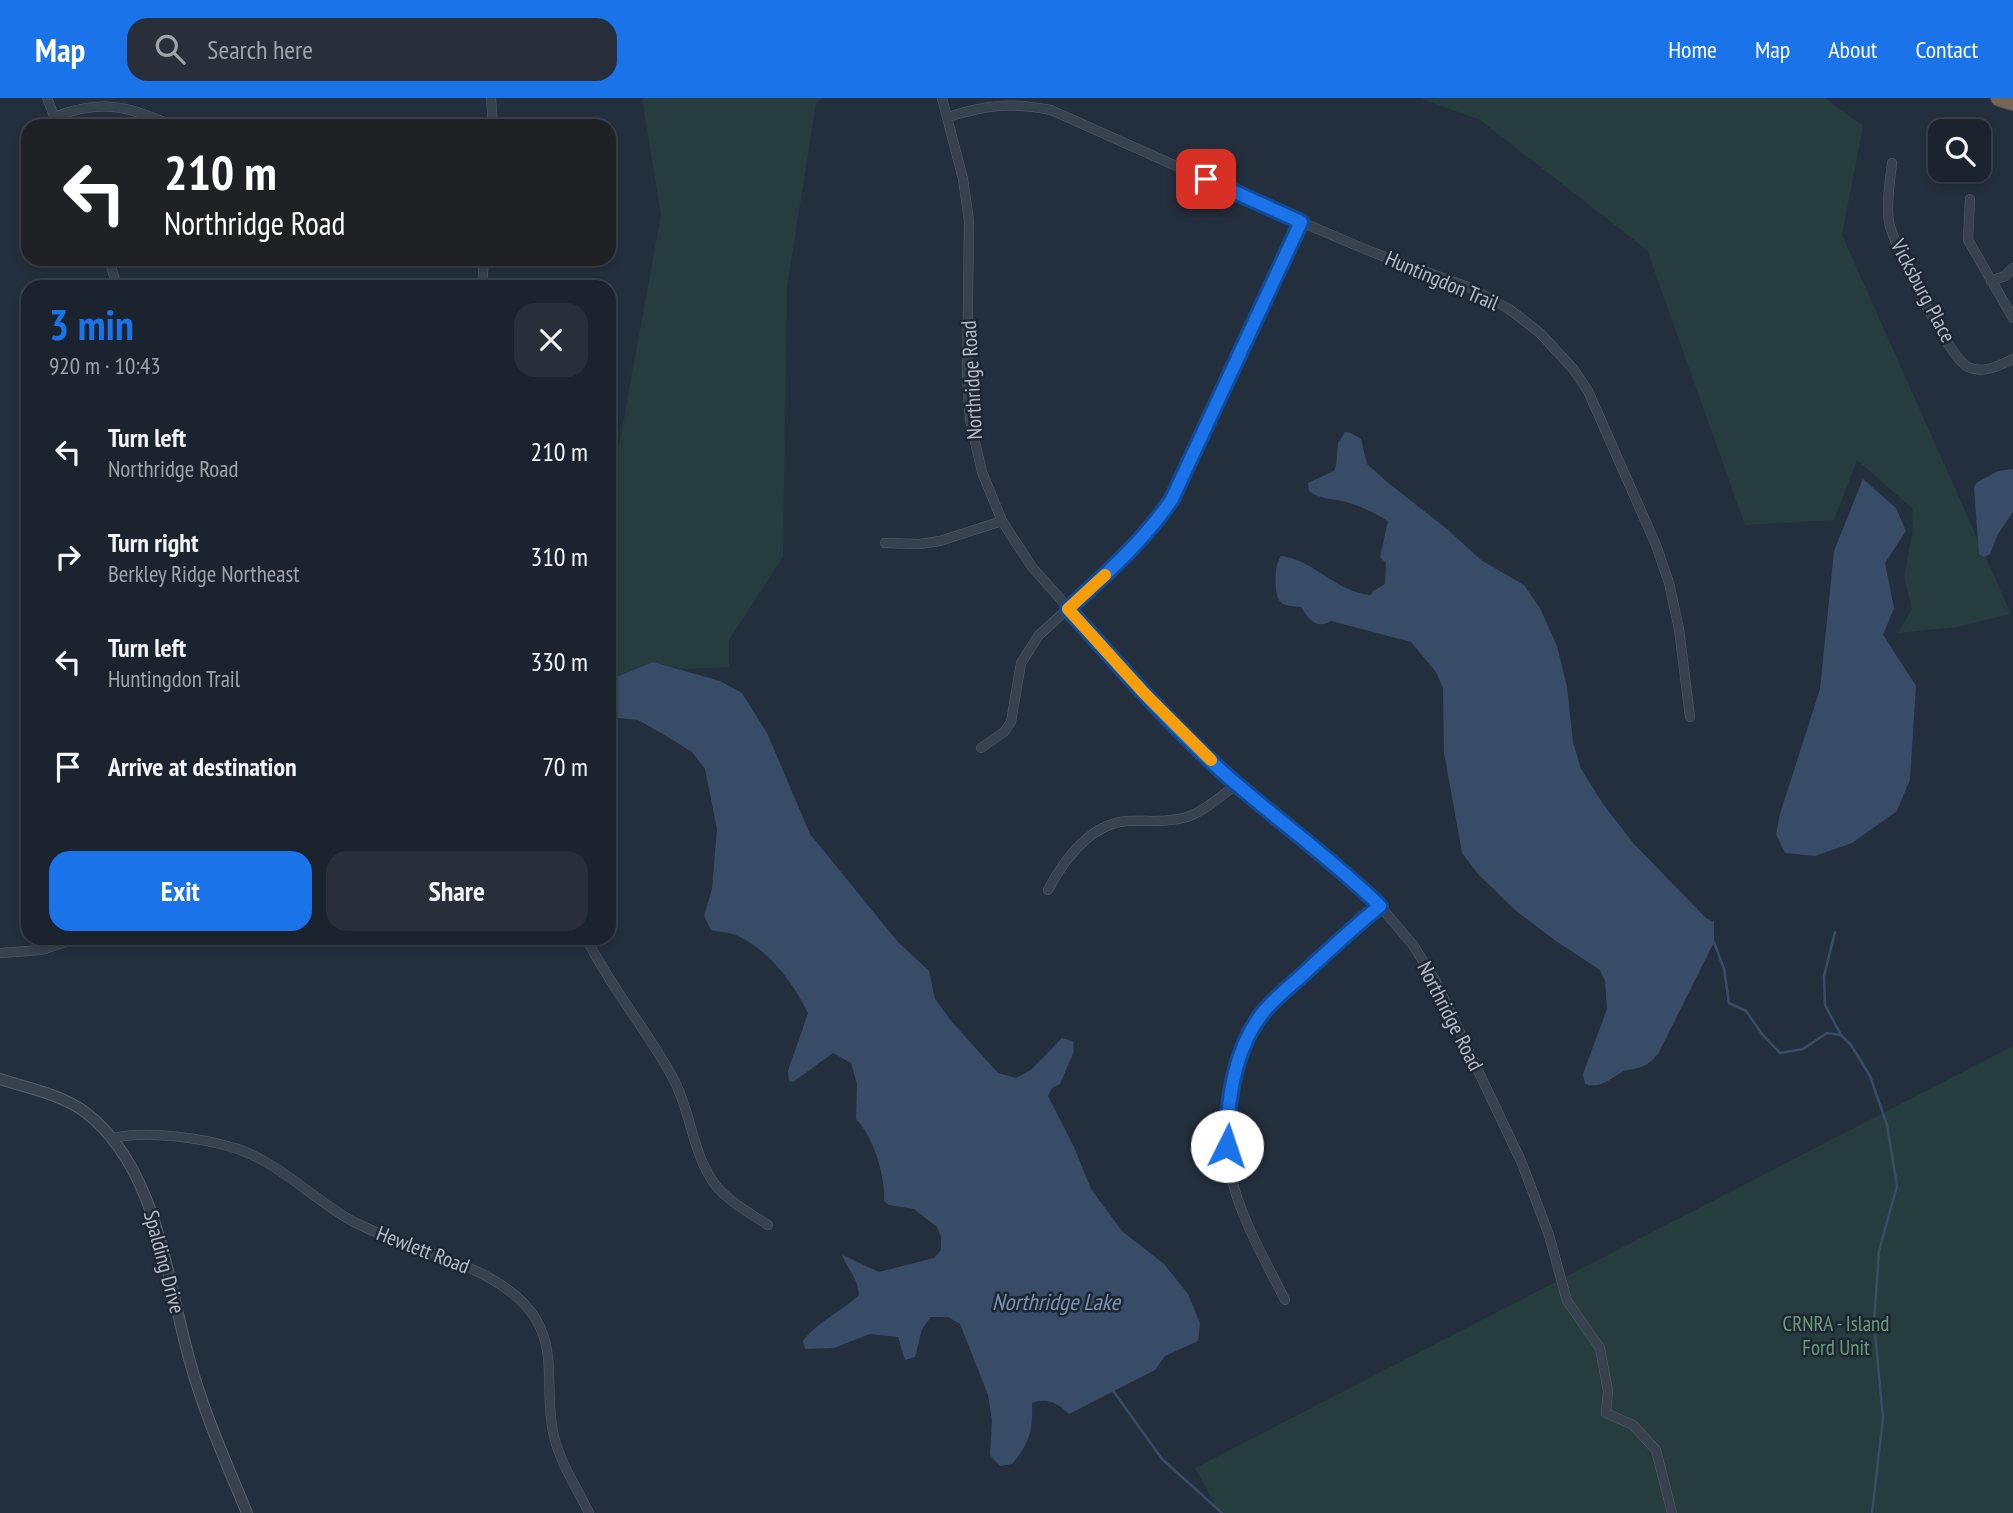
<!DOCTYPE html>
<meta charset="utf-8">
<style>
:root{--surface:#1b232e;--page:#282f3a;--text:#f1f3f6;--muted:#a0a4aa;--line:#39404a;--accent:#1a73e8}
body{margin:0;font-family:"PT Sans Narrow",sans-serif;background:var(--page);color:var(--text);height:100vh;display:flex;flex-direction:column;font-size:26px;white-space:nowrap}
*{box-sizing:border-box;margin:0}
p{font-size:23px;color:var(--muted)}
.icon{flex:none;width:38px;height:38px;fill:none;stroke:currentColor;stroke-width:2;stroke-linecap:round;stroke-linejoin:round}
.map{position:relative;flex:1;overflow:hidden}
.drawer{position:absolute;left:21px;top:182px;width:595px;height:665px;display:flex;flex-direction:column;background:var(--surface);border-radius:21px;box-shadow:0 4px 10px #0003,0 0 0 2px var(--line)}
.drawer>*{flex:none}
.guide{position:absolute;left:21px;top:21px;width:595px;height:147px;border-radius:21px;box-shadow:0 4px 10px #0003,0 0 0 2px var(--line);background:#202124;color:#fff;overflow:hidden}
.buttons{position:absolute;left:1928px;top:21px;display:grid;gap:14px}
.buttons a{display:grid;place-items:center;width:63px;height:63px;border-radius:14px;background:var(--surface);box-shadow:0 4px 10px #0003,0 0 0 2px var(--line);font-size:35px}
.pin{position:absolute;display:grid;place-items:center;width:60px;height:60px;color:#fff;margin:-30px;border-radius:14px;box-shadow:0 4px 10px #0006}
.me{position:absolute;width:77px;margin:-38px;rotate:4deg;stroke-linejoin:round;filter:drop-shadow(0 0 5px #0008)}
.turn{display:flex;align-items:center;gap:24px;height:147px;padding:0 28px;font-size:32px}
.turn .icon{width:91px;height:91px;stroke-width:2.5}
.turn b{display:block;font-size:49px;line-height:60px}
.round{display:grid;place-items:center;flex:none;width:74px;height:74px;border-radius:21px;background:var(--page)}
.head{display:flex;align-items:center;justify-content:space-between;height:119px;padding:0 28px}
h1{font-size:42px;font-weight:800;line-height:52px;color:var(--accent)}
.button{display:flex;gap:14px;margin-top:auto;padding:14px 28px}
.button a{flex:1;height:80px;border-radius:21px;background:var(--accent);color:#fff;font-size:28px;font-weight:800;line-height:80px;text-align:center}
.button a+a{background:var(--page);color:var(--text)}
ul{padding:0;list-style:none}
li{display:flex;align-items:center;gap:21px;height:105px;padding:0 28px}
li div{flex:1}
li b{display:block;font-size:26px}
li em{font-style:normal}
header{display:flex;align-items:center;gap:42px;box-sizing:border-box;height:98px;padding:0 35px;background:var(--accent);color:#fff}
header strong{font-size:33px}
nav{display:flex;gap:38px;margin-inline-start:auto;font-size:24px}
.search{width:490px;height:63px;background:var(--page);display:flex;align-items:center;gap:18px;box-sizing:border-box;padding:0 24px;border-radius:21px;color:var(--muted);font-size:26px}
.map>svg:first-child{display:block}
.green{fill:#263c3f}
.water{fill:#394c67}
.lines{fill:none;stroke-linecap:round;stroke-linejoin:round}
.stream{stroke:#394c67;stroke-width:2.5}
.minor-casing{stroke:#565f6c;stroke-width:10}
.tertiary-casing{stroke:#565f6c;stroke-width:12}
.motorway-casing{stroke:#434c59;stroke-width:18}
.minor{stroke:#38414e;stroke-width:9}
.tertiary{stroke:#38414e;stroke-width:10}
.motorway{stroke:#746855;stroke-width:16}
.route-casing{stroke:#114b97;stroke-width:18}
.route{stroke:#1a73e8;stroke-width:12}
.slow{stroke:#f59e0b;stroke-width:12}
.labels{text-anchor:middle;stroke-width:5;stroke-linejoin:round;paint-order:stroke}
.street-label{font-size:21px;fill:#b4bcc9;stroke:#1d2633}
.park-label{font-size:21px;fill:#6b9a76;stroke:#1d2633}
.water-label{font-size:23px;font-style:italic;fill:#7c92b1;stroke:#1d2633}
</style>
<header>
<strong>Map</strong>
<div class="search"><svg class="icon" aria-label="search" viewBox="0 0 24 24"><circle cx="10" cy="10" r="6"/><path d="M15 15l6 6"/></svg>Search here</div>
<nav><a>Home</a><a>Map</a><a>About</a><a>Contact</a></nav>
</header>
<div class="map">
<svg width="2013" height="1415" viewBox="0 0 2013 1415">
<rect width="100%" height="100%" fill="#242f3e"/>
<path class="green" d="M642,0H822L816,6L787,189L783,459L729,542V569L682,571L653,564L609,582V402L661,117Z
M1420,0H1825L1863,28L1842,137L2011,516L1957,529L1898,535L1912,511L1904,479L1912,436L1913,411L1857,362L1834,422L1745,427L1647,152L1480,22Z
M2013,948V1415H1220L1195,1370Z"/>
<path class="water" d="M1345,334L1351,335L1361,341L1367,366L1387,384L1447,431L1481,462L1524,487L1540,510L1557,548L1567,589L1573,644L1581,671L1603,706L1634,746L1706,820L1714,824V844L1658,956C1651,964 1645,969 1634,971C1631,972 1624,972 1622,974C1609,981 1602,991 1585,986L1583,976L1607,911L1605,883L1600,872L1556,843L1515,812L1478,776L1462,755L1444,654L1443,590L1436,574L1411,544L1331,523C1317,532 1308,521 1301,509C1294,508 1283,509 1279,502C1274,493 1274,467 1281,458C1313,461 1337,495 1371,497L1373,493L1385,486L1386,465L1380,459L1388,423C1375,415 1361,408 1346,404C1333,400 1321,402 1309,393L1308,385L1334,373L1336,368L1338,345Z
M2013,371V414L1998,436L1990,456L1984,459L1979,456L1974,390L1976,385L1998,373Z
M1863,381L1896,410L1906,433L1885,465L1894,510L1883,537L1916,588L1910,681L1897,713L1852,745L1815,758L1785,755L1776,736L1780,716L1820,591L1834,453Z
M653,564L720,583L742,595L767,635L810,736L897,843L929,873L935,901L952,924L998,975L1016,980L1031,972L1062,940L1073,943L1074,953L1060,986L1052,990L1048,998L1074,1049L1091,1091L1122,1133L1164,1166L1188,1196L1200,1225L1198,1243L1165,1258L1155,1272L1069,1316C1058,1305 1047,1299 1032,1305C1033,1332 1030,1345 1012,1366L1000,1368L990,1357L992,1322L988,1297L960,1226L948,1219H931L922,1231L915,1259L905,1262L898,1239L870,1236L834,1250L805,1251L803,1243C818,1223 841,1214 859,1197C858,1180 848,1172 842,1157L879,1174L934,1160L941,1152V1139L937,1129L914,1111L889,1107L884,1103C886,1079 873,1038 856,1021L857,986L851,965L833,955L793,984L789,983L788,973L808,915C793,885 770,853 738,838C730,834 719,834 711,832L704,818L712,791L717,731L705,671L692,654L663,636L638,622L609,619V582Z"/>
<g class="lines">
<path class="stream" d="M1835,834L1824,878L1825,907L1841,937
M1714,844L1724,871L1729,905L1746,913L1762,936L1780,955L1803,951L1827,935L1841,937L1851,947L1870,978L1887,1027L1897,1088L1879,1153L1874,1224L1883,1320L1872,1415
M1114,1294L1162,1361L1222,1415"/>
<g class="minor-casing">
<path id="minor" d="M47,0L58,28
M491,0L493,28
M942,0L963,81L969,123L967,279L970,322L982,374L1002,423L1032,469L1145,596L1225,676L1349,777L1380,808L1413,847L1435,882L1521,1063L1549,1137L1567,1203L1600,1250L1608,1293L1606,1315L1633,1327L1656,1352L1672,1415
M55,19C102,0 129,9 174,28
M948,19C986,7 1011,4 1051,12L1301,124L1372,154L1473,191L1509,211L1540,235L1574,272L1588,293L1656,447L1669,485L1679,531L1690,619
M1892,65C1890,84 1886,105 1889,124C1893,146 1949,260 1968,269C1983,276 1999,268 2013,261
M1970,101L1968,142L2013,220
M109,161L117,189
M1991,183L2005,178L2013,170
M482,189L484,161
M885,445L920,446L940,443L1002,423
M981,650L1004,634L1011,624L1021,565L1039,537L1126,458L1156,424L1172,401L1301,124
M1048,792C1064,762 1089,726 1127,723C1147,722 1167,725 1187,719C1206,712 1221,698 1237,686
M586,840C611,890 647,932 673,980C692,1015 692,1058 717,1089C731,1105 751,1116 768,1127
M0,855L41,852L79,840
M113,1040C148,1032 203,1040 238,1051C281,1066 315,1103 354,1124C411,1154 505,1167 537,1223C557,1258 544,1301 554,1338C560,1365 577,1390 589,1415
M1285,1202C1264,1160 1238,1116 1229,1069C1222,1031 1230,968 1250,934C1264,909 1287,891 1308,872C1332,850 1355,828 1380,808"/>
</g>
<g class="tertiary-casing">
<path id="tertiary" d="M0,981C27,990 61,996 85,1014C157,1069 166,1178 189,1260C203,1313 226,1364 247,1415"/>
</g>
<g class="motorway-casing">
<path id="motorway" d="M1999,0L2013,4"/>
</g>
<use href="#minor" class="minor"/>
<use href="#tertiary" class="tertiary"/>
<use href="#motorway" class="motorway"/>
</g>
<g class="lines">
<g class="route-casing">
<path id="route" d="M1206,81L1301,124L1172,401C1143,444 1106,476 1068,511C1119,567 1169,626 1226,677C1277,722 1332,761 1380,808C1356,827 1334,848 1312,868C1297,883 1279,896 1265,912C1234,949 1227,1001 1227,1048"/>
</g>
<use href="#route" class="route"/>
<path class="slow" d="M1105,477L1068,511L1145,596L1211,662"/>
</g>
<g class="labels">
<g class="street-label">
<text transform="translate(1442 183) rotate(23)" y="7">Huntingdon Trail</text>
<text transform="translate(1923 193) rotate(62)" y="7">Vicksburg Place</text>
<text transform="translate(972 282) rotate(-93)" y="7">Northridge Road</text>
<text transform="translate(1450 918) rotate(63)" y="7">Northridge Road</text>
<text transform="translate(423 1152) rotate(21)" y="7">Hewlett Road</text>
<text transform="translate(164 1164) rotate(75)" y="7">Spalding Drive</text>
</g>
<g class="park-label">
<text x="1836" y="1233">CRNRA - Island<tspan x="1836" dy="24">Ford Unit</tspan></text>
</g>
<g class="water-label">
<text x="1056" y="1212">Northridge Lake</text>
</g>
</g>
</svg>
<div class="buttons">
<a><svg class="icon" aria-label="search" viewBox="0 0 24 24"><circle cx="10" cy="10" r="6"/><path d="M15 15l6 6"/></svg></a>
</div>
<div class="pin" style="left:1206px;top:81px;background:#d93025"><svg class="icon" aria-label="arrive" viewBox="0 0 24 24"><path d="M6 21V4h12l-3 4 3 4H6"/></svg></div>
<svg class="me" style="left:1227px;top:1048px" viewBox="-20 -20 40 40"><circle r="19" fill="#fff"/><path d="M0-13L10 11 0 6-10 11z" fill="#1a73e8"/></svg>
<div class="guide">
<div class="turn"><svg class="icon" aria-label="left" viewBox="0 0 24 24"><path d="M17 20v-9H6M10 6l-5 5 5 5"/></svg><div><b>210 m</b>Northridge Road</div></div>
</div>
<section class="drawer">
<div class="head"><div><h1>3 min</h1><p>920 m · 10:43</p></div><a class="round"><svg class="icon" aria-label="close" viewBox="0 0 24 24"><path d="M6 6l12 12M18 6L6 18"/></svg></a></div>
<ul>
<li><svg class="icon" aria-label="left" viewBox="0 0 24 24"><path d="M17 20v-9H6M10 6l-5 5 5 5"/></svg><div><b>Turn left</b><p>Northridge Road</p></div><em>210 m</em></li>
<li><svg class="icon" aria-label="right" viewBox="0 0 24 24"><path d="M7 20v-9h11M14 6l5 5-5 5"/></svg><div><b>Turn right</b><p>Berkley Ridge Northeast</p></div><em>310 m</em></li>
<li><svg class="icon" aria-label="left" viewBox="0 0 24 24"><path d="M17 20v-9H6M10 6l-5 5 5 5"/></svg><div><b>Turn left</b><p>Huntingdon Trail</p></div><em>330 m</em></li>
<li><svg class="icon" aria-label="arrive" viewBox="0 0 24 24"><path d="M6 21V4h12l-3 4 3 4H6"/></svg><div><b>Arrive at destination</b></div><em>70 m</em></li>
</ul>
<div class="button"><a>Exit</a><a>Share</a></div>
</section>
</div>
